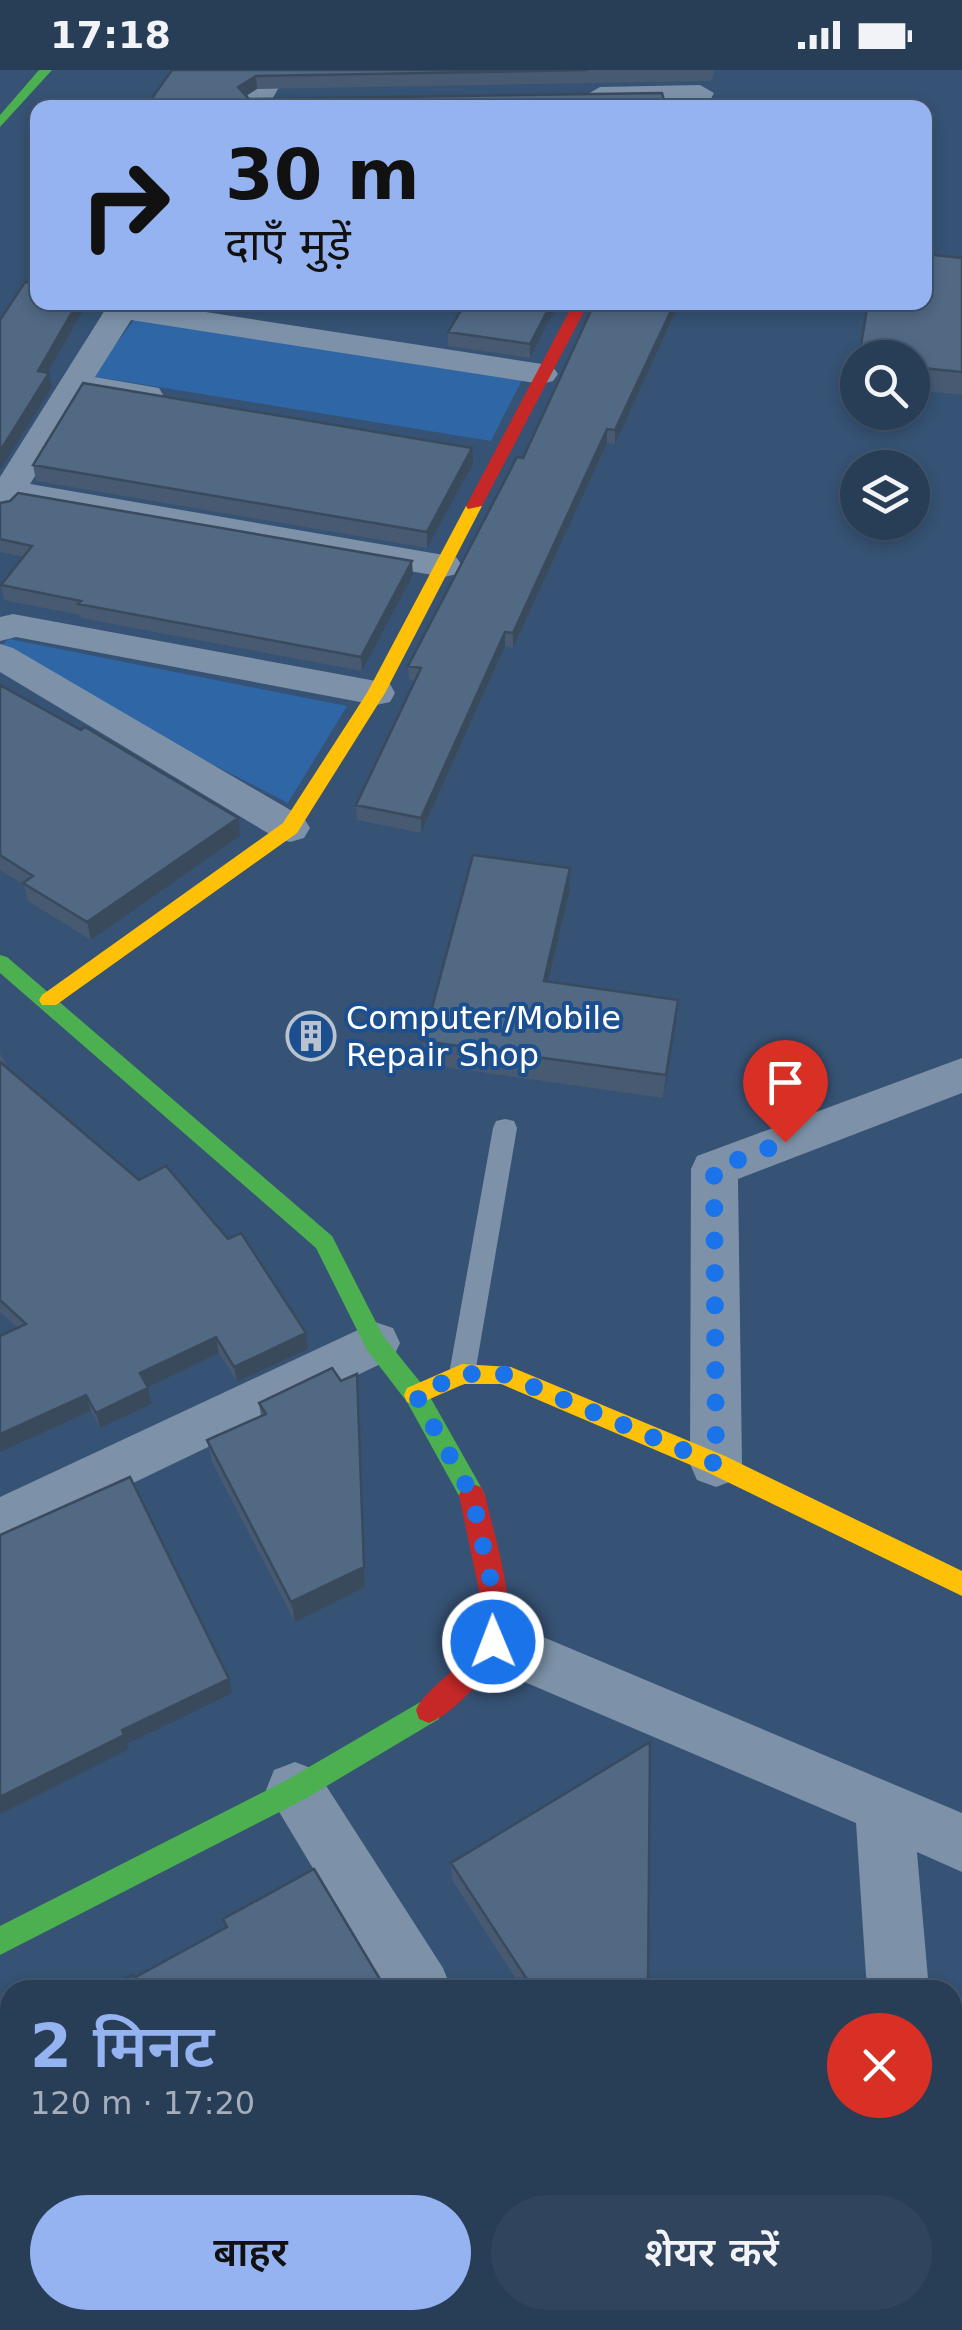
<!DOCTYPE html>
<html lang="hi">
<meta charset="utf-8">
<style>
:root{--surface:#283e57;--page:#30455d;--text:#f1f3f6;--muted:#a5aeba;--line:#44576d;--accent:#95b2f1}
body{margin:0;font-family:"DejaVu Sans","Noto Sans Devanagari",sans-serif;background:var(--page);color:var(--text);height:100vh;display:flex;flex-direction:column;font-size:38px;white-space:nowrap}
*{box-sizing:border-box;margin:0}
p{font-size:32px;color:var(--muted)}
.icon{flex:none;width:55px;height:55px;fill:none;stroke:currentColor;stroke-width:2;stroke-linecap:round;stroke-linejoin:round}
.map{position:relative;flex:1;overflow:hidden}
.panel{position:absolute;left:0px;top:1910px;width:962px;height:350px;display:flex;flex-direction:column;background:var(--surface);border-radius:30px 30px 0 0;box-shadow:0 5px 15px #0003,0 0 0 2px var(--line)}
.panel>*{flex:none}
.top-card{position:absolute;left:30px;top:30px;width:902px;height:210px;border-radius:20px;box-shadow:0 5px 15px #0003,0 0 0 2px var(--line);background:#95b2f1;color:#111;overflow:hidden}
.tools{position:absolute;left:840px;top:270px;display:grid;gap:20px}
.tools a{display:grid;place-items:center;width:90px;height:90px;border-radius:50%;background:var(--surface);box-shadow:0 5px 15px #0003,0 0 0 2px var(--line);font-size:50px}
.pin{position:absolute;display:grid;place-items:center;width:85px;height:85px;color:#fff;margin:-102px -42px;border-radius:50% 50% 50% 0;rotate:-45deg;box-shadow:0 0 10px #0007}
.pin .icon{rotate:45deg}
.me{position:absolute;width:110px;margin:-55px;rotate:359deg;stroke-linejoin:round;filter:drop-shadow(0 0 8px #0008)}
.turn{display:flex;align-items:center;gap:35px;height:210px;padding:0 30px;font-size:45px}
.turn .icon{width:130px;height:130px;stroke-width:2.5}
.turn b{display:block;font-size:70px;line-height:85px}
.round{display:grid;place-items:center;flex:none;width:105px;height:105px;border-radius:52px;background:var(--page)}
.overview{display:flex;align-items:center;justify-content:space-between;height:170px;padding:0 30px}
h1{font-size:60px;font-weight:600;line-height:75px;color:var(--accent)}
.primary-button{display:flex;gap:20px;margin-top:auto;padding:20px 30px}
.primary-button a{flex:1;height:115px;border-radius:60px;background:var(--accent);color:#111;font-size:40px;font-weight:600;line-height:115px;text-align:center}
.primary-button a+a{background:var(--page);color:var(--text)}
.status{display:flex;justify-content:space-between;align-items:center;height:70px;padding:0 50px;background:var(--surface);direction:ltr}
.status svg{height:28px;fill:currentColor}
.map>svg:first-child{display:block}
.green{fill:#2f66a5}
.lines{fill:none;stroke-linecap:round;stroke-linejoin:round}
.lane{fill:#7d92a8;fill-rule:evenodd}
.street{fill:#7d92a8;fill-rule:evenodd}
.fast{fill:#4caf50;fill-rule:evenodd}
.slow{fill:#ffc107;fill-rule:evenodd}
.jam{fill:#c62828;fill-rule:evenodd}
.wall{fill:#475a72}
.shaded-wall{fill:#394a5c}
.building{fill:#526984;stroke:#394a5c;stroke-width:2.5}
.route{stroke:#1a73e8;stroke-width:18;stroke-dasharray:0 32.4}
.labels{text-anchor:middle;stroke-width:8;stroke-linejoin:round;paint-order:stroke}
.poi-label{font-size:32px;fill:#fff;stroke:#1b4f8f;text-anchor:start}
</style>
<div class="status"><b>17:18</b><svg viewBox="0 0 49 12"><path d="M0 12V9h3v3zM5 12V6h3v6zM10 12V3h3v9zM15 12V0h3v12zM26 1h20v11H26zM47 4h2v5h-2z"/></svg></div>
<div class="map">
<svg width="962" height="2260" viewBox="0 0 962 2260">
<rect width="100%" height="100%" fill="#365274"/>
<path class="green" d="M135,249L522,310L491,371L91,306Z
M9,569L347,636L288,733L0,585V576Z"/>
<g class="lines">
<path class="lane" d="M505,1049L514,1051L517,1058L475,1304L471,1312L462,1315L453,1312L449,1304L493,1058L496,1051Z"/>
<path class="street" d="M263,0H289L267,38H240Z
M700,15L714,23L706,38H679L682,32L600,33L586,25L600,17Z
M110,232H141L542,294L553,297L558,304L553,311L542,314L131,250L95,307L159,318L163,325L159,332L147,335L85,325L30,414L444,485L457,488L462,496L457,504L444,507L19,433L12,442L0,445V407Z
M13,544L376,611L390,614L395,623L390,632L376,635L16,567L0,571V547Z
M0,574L13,578L304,748L310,758L304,768L290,772L276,768L0,602Z
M962,988V1023L738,1109L742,1394L735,1410L716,1417L697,1410L690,1394L691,1099L697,1086Z
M375,1252L393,1258L400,1273L393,1288L0,1477V1427Z
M493,1546L962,1743V1802L917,1782L929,1920H867L856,1753L473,1590L465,1572L473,1554Z
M295,1692L316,1700L443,1898L452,1920H386L266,1720L274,1700Z
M952,2239L957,2260H889V2250H952Z
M251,2250H329L325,2260H247Z
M418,2250H486V2260H418Z"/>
<path class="fast" d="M39,0H52L0,57V45Z
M0,885L7,887L332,1166L383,1266L425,1318L481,1417L485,1425L481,1433L472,1436L463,1433L407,1332L367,1280L316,1178L0,903Z
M429,1627L439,1631L442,1640L439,1649L305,1729L0,1885V1856L285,1711Z"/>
<path class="slow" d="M474,431L482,436L385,623L297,763L56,935H42L39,930L42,925L283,753L367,623L466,436Z
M462,1294L511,1297L725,1386L962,1501V1526L707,1402L501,1314H464L416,1335L407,1332L404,1325L407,1318Z"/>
<path class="jam" d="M574,232H589L482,436L468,439L466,436Z
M472,1414L481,1417L485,1425C494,1465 516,1530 506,1570C502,1590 487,1606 472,1620C459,1633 446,1646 429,1653L419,1649L416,1640C424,1620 464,1595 480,1572L479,1521L459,1425L463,1417Z"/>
</g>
<path class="wall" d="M172,0H715L711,11L257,19L246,26L249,29L145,38Z
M962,188V325L912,320V288H859L868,232Z
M559,232L530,288L448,276V262Z
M595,232H680L615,374L607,373L513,578L505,576L421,763L357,750L356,735L415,611L409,610L408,596L523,388Z
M473,394L427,478L36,411L33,395Z
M0,433L413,505L362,601L81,548L80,545L4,530L1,515L23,487L0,482Z
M0,615L240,766L91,870L28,831L24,815L0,800Z
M570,798L569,823L549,912L678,930L663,1028L424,994L423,971Z
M0,983L8,999L306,1263L308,1279L237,1312L219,1283L148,1317L152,1334L100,1358L91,1341L0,1382V1266L18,1258L0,1242Z
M341,1311L359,1326L365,1517L295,1552L212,1392L207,1370L261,1346L259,1333Z
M451,1793L648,1920H523L452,1810Z
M525,2250L652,2255L650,2260H525Z"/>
<path class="shaded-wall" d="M256,6L257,19L239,30L238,17Z
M78,232H88L40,315L38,301Z
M552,232H559L530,288V274Z
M675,232H680L615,374V360Z
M49,303L52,317L0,400V381Z
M607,359V373L513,578V563Z
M472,378L473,394L427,478V462Z
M412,491L413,505L362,601L361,587Z
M505,562V576L421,763V748Z
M238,748L240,766L91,870L87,852Z
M570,798L569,823L543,935L544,911Z
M678,930L676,954L663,1028L666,1005Z
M306,1263L308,1279L237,1312L234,1297Z
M216,1267L219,1283L144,1319L140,1303Z
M357,1304L365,1517L295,1552L291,1532Z
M148,1318L152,1334L100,1358L96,1343Z
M86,1325L91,1341L0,1382V1364Z
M229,1609L232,1623L127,1674L129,1679L0,1744V1727L122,1660Z
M156,2250H172L156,2260H139Z"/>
<path class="building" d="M172,0H588L256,6L238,17L249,29L662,23L666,38H145Z
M925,184L962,188V302L912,297V288H880L882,277L861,275L868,232H925Z
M38,208V232H78L38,301L49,303L0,381V250L25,212L35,213Z
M466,232H552L530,274L448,262Z
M595,232H675L615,360L607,359L513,563L505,562L421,748L356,735L421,598L408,596L517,387L523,388Z
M83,313L472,378L427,462L33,395Z
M18,423L412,491L361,587L78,534L81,531L1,515L32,476L0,469V433L10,431Z
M0,615L81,660L85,657L238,748L87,852L23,813L33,806L0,785Z
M473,785L570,798L544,911L678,930L666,1005L423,971Z
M0,992L139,1110L166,1096L228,1169L241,1163L306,1263L234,1297L216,1267L140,1303L148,1318L96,1343L86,1325L0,1364V1266L26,1254L0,1230Z
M332,1298L341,1311L357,1304L364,1497L291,1532L207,1370L266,1344L259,1333Z
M130,1407L229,1609L122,1660L124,1665L0,1727V1465Z
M650,1672L648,1920H534L451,1793Z
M314,1799L381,1911L392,1913L396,1920H102L133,1905L134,1908L227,1857L223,1849Z
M10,1969V2250H156L139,2260H0V1975Z
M526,2250H652V2255H645V2260H533V2253H526Z"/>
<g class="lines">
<path class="route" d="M493,1572L492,1516L472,1426L416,1325L462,1304H503L716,1394L714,1099L785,1072"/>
</g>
<defs>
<g id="building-ring" transform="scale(2.5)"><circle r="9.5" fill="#1b4f8f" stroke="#b9c2ce" stroke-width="1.5"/><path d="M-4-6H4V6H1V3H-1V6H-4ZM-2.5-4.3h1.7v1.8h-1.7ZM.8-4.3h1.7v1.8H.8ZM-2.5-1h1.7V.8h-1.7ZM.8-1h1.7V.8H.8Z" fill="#b9c2ce"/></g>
</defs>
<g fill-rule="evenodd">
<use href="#building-ring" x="311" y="966"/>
</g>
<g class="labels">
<g class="poi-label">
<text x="346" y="959">Computer/Mobile<tspan x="346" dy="37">Repair Shop</tspan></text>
</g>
</g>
</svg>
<div class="tools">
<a><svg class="icon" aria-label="search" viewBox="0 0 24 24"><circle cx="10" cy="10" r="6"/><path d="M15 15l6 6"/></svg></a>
<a><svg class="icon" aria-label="layers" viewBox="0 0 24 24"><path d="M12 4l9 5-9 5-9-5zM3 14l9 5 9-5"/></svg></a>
</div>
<div class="pin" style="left:785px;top:1072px;background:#d93025"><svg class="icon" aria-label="arrive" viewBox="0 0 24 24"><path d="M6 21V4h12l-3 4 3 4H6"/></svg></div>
<svg class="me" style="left:493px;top:1572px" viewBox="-20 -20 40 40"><circle r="17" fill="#1a73e8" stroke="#fff" stroke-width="3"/><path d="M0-11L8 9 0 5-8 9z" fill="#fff"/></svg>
<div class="top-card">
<div class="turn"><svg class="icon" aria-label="right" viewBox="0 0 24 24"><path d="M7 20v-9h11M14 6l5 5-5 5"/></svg><div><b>30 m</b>दाएँ मुड़ें</div></div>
</div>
<section class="panel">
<div class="overview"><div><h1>2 मिनट</h1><p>120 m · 17:20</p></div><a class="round" style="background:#d93025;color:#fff"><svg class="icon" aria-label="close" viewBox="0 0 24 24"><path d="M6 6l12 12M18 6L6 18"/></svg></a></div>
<div class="primary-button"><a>बाहर</a><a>शेयर करें</a></div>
</section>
</div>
